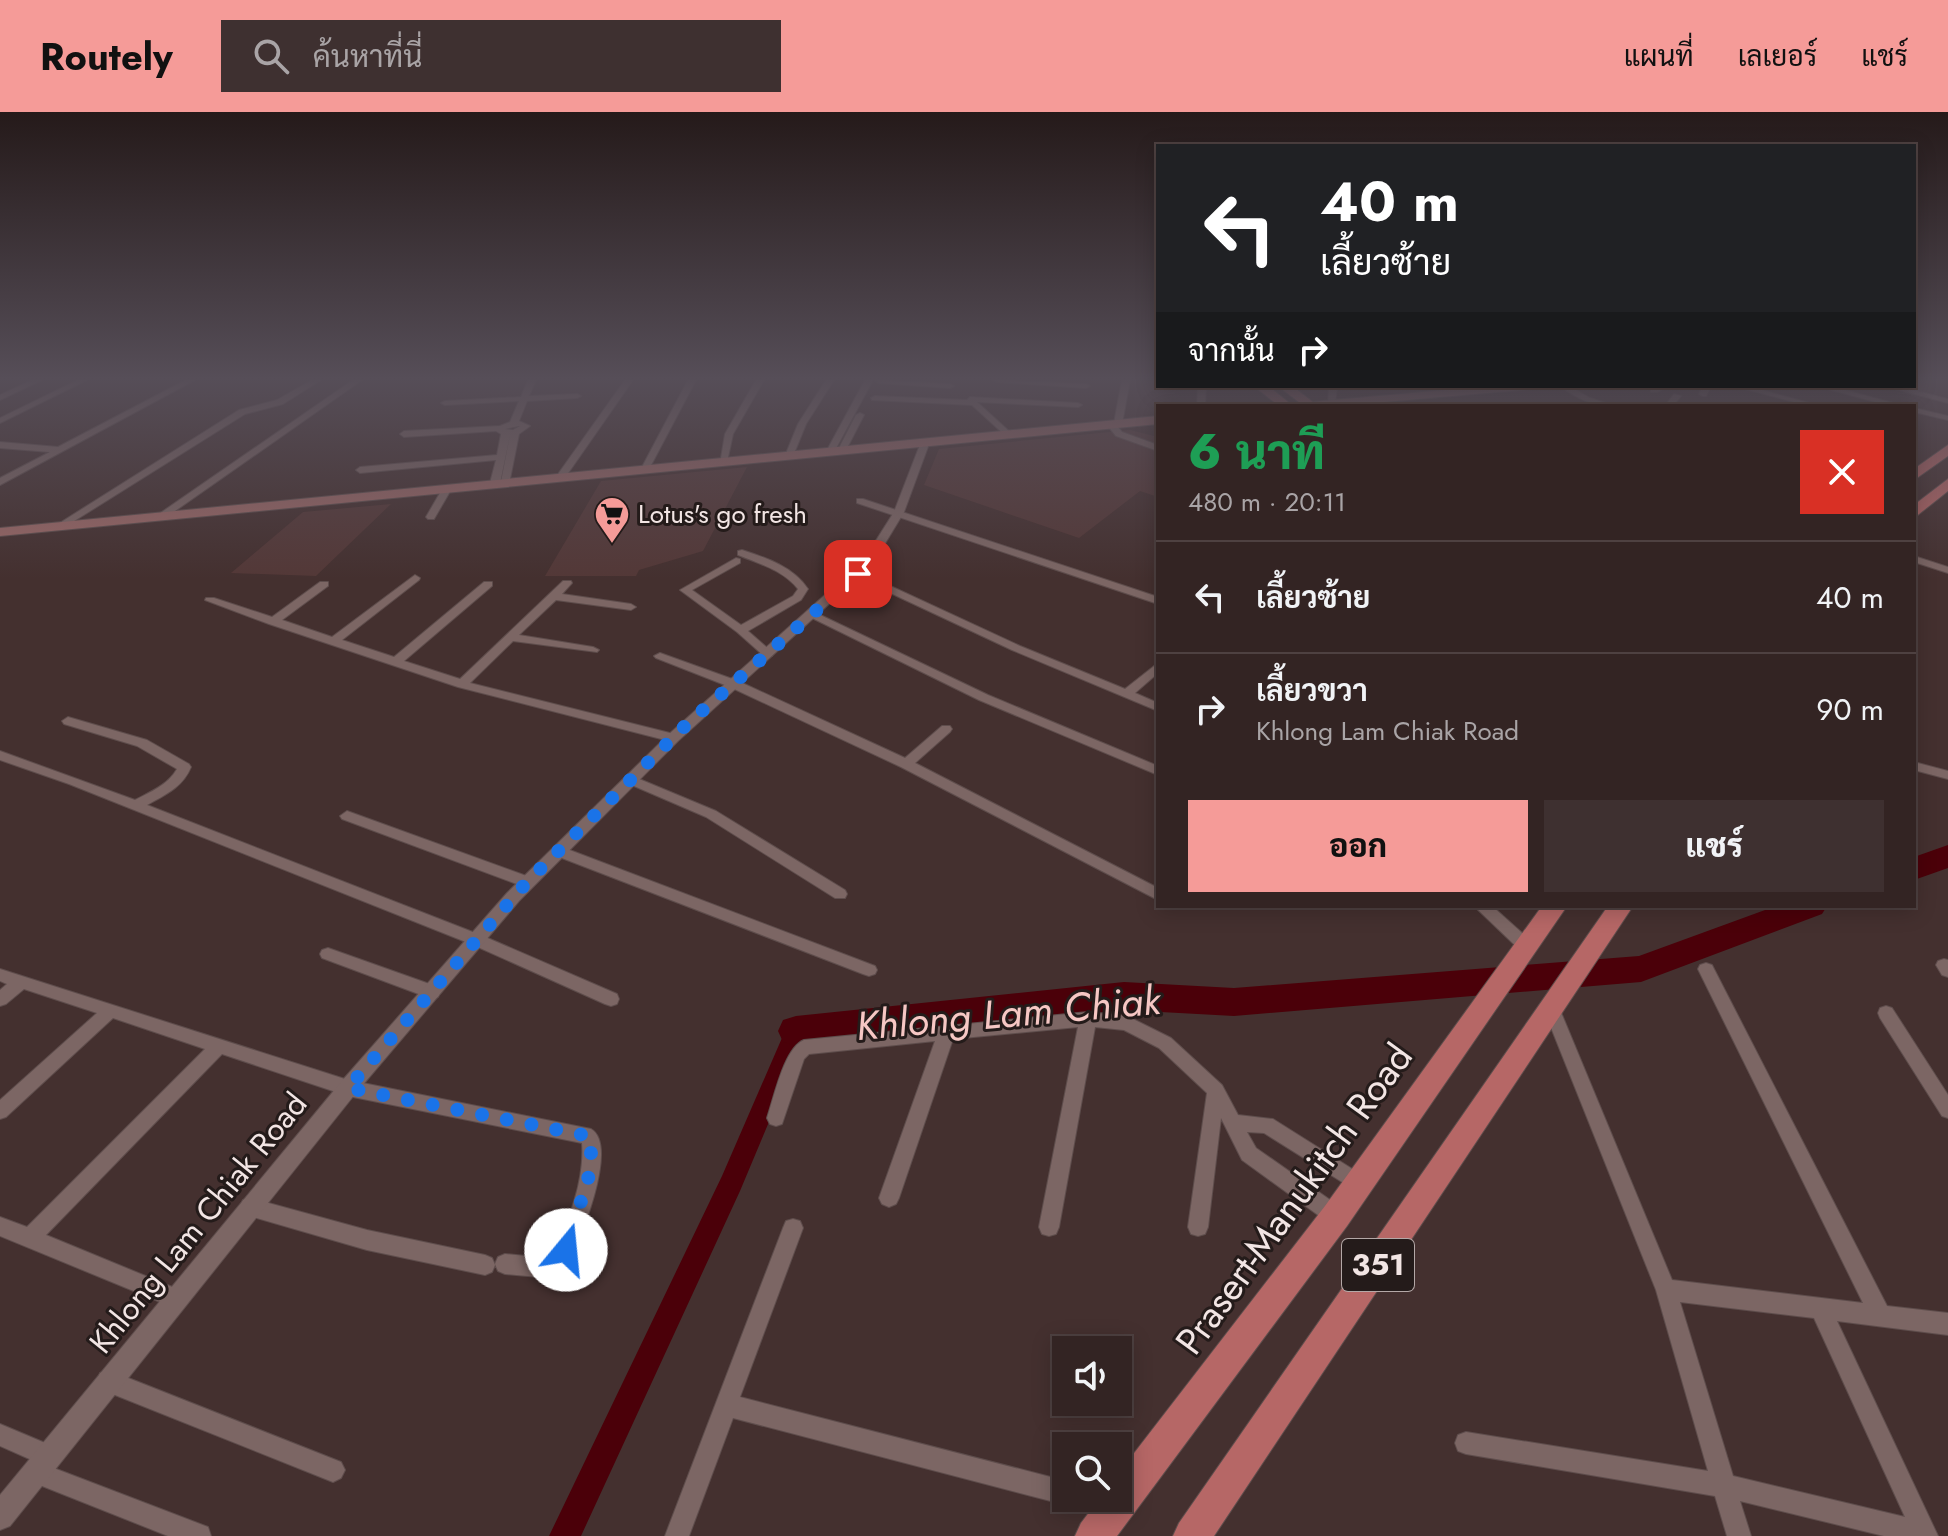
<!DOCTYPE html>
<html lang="th">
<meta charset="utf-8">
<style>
:root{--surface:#332423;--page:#3e3030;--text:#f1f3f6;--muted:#a9a4a6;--line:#4e4141;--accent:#f59b98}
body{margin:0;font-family:Jost,Sarabun,sans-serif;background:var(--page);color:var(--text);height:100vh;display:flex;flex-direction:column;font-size:30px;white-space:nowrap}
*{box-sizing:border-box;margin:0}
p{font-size:26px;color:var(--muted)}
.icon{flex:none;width:44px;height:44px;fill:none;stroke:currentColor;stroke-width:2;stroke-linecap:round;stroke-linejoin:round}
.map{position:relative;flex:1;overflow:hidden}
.side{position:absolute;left:1156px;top:292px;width:760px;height:504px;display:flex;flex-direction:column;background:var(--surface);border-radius:0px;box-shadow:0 4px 20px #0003,0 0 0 2px var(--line)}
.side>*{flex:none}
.hud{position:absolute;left:1156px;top:32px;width:760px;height:244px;border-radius:0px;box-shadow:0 4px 20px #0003,0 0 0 2px var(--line);background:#202124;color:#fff;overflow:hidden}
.tools{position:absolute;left:1052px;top:1224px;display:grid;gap:16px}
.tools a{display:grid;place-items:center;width:80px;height:80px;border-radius:0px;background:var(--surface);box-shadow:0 4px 20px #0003,0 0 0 2px var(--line);font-size:40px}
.pin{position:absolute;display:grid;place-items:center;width:68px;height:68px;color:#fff;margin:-34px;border-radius:16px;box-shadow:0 4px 12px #0006}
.me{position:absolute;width:88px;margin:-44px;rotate:17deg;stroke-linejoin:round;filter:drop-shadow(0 0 6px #0008)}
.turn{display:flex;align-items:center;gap:28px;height:168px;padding:0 32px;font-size:36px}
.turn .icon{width:104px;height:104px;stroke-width:2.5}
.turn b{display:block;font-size:56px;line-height:68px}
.then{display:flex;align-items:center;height:76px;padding:0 32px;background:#0003;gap:16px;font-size:30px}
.round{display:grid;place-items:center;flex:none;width:84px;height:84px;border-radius:0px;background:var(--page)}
.headline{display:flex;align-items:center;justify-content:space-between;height:136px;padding:0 32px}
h1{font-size:48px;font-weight:800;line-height:60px;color:#1e9e55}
.action{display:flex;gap:16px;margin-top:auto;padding:16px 32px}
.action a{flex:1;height:92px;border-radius:0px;background:var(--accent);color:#111;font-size:32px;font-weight:800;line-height:92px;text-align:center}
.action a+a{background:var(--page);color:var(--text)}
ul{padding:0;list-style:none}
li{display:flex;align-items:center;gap:24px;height:112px;padding:0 32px;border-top:2px solid var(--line)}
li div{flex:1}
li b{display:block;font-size:30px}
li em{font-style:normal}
header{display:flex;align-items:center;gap:48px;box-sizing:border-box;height:112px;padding:0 40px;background:var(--accent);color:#111}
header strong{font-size:38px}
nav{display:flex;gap:44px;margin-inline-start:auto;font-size:28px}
.search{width:560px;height:72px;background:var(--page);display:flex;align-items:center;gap:20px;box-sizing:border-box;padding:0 28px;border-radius:0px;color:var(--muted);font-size:30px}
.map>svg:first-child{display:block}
.built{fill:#533837}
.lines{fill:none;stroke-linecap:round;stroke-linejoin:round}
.canal{fill:#4b0009;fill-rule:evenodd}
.river{fill:#4b0009;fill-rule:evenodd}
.minor-casing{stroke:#5e4d4c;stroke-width:2}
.tertiary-casing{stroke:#5e4d4c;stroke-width:2}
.secondary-casing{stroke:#5e4d4c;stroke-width:2}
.primary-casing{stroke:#5e4d4c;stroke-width:2}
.minor{fill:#7c6664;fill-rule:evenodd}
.tertiary{fill:#7c6664;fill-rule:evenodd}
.secondary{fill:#996765;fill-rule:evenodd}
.primary{fill:#b66766;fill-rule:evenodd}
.route{stroke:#1a73e8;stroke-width:14;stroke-dasharray:0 25.2}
.labels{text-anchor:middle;stroke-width:6;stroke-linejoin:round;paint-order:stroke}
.far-poi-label{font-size:26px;fill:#f2e5e4;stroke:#241b1a;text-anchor:start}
.shield{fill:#241b1a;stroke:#b4a8a7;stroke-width:2}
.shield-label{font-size:30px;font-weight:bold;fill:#f2e5e4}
.street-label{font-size:32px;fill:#f2e5e4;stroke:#241b1a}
.near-street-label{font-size:38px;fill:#f2e5e4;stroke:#241b1a}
.near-water-label{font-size:40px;font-style:italic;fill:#f6c7c4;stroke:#241b1a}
</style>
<header>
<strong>Routely</strong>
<div class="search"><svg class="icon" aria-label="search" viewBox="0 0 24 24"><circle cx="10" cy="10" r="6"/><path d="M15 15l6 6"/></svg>ค้นหาที่นี่</div>
<nav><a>แผนที่</a><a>เลเยอร์</a><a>แชร์</a></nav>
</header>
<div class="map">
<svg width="1948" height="1424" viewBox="0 0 1948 1424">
<rect width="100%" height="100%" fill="#44302f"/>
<path class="built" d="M1130,318L1158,325V385L1140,379L1079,426L924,373L939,337Z
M747,355L703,439L639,458L636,464H545L601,369Z
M391,392L316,464L231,461L303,400Z"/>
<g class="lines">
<path class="canal" d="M796,910L804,913L807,919L740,1079L581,1424H549L722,1064L785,919L788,913Z"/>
<path class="river" d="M1948,733V756L1914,768V745Z
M1776,794H1827L1822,802L1641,870L1234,904L1124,898L796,934L783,930L778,919L783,908L796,904L1124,870L1234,876L1639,844Z"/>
<g class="minor-casing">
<path id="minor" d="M32,268H42L0,288V283Z
M78,268H87L0,311V306Z
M186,268H195L0,373V366L50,340L0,336V330L58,335Z
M312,268H321L283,292L245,302L63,416L55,414L239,298L277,288Z
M353,268H362L165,406H159V402Z
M528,268H536L529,284L577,282L581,284L577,286L527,289L519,309L530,314L519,322L509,372L501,370L510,323L500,371L495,374L490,371L496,348L360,361L356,358L360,355L497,343L501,322L496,319L404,325L400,322L404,319L500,314L510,310L519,289L445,293L441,291L445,289L521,285ZM519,314H520L513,318L505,317Z
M625,268H633L564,367H558L556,365Z
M688,268H696L649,357L642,359L641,357Z
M756,268H764L733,322L727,350L720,352L725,322Z
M826,268H834L806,312L793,344L786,346L785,344L798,312Z
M865,268H873L834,340L827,342L826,340Z
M875,268L950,272L954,274L950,276L878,271Z
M993,268L1086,272L1090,274L1086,276L997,270Z
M1122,268H1130L1122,312L1117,314L1122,320L1158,333V339L1116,324L1107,313L1114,311Z
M1198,274H1206L1205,294H1197Z
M1329,274H1337L1335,294L1328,292Z
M1560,274H1569L1590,286L1615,294C1593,294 1577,287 1560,274Z
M1657,274H1668L1657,280H1651V276Z
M1703,274H1711L1706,284H1703L1699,282Z
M1734,274H1747L1809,291L1805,293Z
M1817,274H1830L1904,294H1890Z
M1884,274H1897L1948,287V291Z
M1674,282L1681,284L1673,294H1665Z
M875,284L967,288L970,285L1078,291L1082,293L1078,295L977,290L1011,321V325L1008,326L972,293L872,288L871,286Z
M1914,296L1948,304V308L1914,300Z
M860,301L864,303L846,338L839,340L838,338L856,303Z
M444,374L452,376L434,407H428L426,405Z
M857,387H863L1158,485V492L857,391Z
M742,438C767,446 793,455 808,477L801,488L748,519L772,540V544H764L737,520L680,478L736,446L740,447V451L692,478L741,513L793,484L798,477C783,458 760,452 738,443V439Z
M1914,444L1948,455V461L1914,450Z
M858,459L1020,534L1125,577L1158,551V561L1135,581L1158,591V599L1012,538L854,464V460Z
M415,463L420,466L419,468L342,528L394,545L484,470H492V474L404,549L460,567L563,469H571L572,471L562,482L631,492L636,495L631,498L556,488L519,523L593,535L599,538L597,540L513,529L470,571L678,623L679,626L673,630L458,575L269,512L205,488L206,486H214L272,505L320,470H328V474L282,508L332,525Z
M814,500L988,583L1158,654V663L979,588L810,505L808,503Z
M660,541L738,569L905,646L942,614H950L952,617L950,620L915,651L1158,776V788L901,655L730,575L656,546L654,544Z
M68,605L147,628L189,652L191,655C183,675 165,683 147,693L483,824L617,882L619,887L617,892L611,894L605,892L471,832L69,672L0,648V639L135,688C150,680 168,673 177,657L137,634L64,612L62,609Z
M1914,650L1948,659V667L1914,658Z
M632,664L716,699L845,778L847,782L845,786H835L706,705L627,671L625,668L627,665Z
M347,699L532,766L534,770L532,774H522L342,707L340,704Z
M559,734L875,854L877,858L875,862L869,864L863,862L554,743L552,739L554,735Z
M1474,794H1492L1532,830L1534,834L1532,838L1526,840L1520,838Z
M328,836L438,875L440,880L438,885L432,887L322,846L320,842L322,838Z
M1944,847L1948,848V865L1942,863L1936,853L1938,849Z
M1706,851L1712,853L1714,857L1887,1194L1948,1201V1223L1837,1209L1938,1424H1884L1740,1389L1751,1424H1727L1715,1384L1466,1342L1458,1339L1455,1331L1458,1323L1466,1320L1708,1359L1656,1178L1544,898L1546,893L1552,891L1558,893L1560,898L1672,1168L1863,1191L1698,857L1700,853ZM1680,1190L1814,1206L1905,1405L1733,1364Z
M0,857L348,968L591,1017C620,1034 578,1132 567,1157L550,1166L505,1162L498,1159L495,1152L498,1145L505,1142L548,1146L553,1143C568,1110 585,1069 582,1031L348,984L222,942L46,1123L182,1179L185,1186L182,1193L175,1196L0,1124V1105L27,1115L205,937L113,906L6,1005L0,1007V988L97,901L24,877L6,892L0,894V878L7,872L0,869Z
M1886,894L1892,896L1948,983V1006L1942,1004L1880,906L1878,901L1880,896Z
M1088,900L1127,904L1171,926L1222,973L1238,1003L1273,1007L1365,1065L1368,1071L1365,1077L1358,1080L1264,1021L1247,1020L1256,1036L1343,1097L1346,1104L1343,1111L1336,1113L1329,1111L1242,1048L1221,1006L1208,1115L1205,1122L1198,1124L1191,1122L1188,1115L1207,981L1159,936L1124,918L1095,915L1059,1115L1056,1122L1049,1124L1042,1122L1039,1115L1078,915L953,927L899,1086L896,1092L889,1095L882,1092L879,1086L935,929L809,942L804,947L782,1012L776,1014L770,1012L767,1006C774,986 784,936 804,928Z
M250,1086L367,1118L485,1143L492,1146L495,1153L492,1160L485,1163L367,1138L243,1102L240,1095L243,1088Z
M793,1107L800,1109L803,1116L740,1285L1066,1369V1386H1118V1383L1124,1386L1128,1394L1124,1402C1110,1408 1091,1400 1077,1394L1074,1389L1066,1393L733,1306L689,1424H665L783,1116L786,1109Z
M108,1258L341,1350L345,1358L341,1366L333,1370L100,1277L97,1269L100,1261Z
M0,1312L57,1336L60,1344L57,1352L51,1355L208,1415L211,1424H168L27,1368L23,1360L27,1352L34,1349L0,1334Z"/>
</g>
<g class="tertiary-casing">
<path id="tertiary" d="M921,330L929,332L904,400L872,453L678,629L519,789L355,982L10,1414L0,1418V1383L341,970L507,781L668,623L863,449L894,400Z"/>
</g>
<g class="secondary-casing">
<path id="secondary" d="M1492,274H1537L1531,277L1339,294L1305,293L1311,290Z
M1158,304V312L0,424V416Z"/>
</g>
<g class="primary-casing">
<path id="primary" d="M1254,274H1268L1293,294H1279Z
M1278,274H1292L1318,294H1304Z
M1948,333V344L1914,368V357Z
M1948,367V379L1914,406V393Z
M1542,794H1567L1347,1114L1117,1424H1075L1081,1411L1100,1386H1118V1362L1325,1094Z
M1608,794H1633L1214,1424H1173L1179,1411Z"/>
</g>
<use href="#minor" class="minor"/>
<use href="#tertiary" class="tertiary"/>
<use href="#secondary" class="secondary"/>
<use href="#primary" class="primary"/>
</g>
<linearGradient id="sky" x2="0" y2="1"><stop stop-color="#251a1a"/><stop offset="0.57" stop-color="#564e58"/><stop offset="1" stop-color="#564e58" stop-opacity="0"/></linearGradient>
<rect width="1948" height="467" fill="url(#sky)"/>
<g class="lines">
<path class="route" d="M566,1138L591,1057V1027L584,1023L348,976L527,770L686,613L858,462"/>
</g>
<defs>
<g id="supermarket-pin" transform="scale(1.8)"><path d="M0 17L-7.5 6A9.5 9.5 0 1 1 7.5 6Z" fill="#f59b98" stroke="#241b1a"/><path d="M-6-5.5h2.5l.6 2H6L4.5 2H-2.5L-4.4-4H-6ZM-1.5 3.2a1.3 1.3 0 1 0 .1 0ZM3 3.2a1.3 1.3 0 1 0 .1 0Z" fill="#111"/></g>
</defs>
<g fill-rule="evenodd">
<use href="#supermarket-pin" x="612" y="402"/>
</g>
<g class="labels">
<g class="far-poi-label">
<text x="638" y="411">Lotus's go fresh</text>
</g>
<rect class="shield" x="1342" y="1127" width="72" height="52" rx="6"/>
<g class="shield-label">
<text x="1378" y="1163">351</text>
</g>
<g class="street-label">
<text transform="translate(198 1111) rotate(-51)" y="11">Khlong Lam Chiak Road</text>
</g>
<g class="near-street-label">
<text transform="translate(1294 1087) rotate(-54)" y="13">Prasert-Manukitch Road</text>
</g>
<g class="near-water-label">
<text transform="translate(1008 901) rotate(-5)" y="14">Khlong Lam Chiak</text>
</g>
</g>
</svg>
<div class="tools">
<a><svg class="icon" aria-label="sound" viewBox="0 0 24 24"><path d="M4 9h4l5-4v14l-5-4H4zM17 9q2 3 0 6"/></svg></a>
<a><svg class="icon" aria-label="search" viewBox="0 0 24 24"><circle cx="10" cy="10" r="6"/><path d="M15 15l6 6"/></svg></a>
</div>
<div class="pin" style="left:858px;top:462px;background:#d93025"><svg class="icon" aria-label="arrive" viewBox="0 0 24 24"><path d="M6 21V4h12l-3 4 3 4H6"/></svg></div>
<svg class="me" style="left:566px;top:1138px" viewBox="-20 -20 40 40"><circle r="19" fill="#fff"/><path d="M0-13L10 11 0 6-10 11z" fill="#1a73e8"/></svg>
<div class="hud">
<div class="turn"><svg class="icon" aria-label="left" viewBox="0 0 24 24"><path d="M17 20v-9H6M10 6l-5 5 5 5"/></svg><div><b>40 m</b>เลี้ยวซ้าย</div></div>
<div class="then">จากนั้น<svg class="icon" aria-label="right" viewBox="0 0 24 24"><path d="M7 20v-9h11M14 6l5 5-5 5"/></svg></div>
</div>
<section class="side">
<div class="headline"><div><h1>6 นาที</h1><p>480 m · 20:11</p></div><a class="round" style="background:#d93025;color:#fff"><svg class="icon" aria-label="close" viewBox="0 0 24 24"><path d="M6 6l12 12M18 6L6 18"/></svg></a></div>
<ul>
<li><svg class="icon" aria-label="left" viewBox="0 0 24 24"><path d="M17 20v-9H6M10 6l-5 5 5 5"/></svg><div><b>เลี้ยวซ้าย</b></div><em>40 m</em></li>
<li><svg class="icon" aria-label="right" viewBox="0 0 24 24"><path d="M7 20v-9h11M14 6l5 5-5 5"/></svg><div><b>เลี้ยวขวา</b><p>Khlong Lam Chiak Road</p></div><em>90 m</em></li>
</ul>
<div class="action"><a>ออก</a><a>แชร์</a></div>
</section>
</div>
